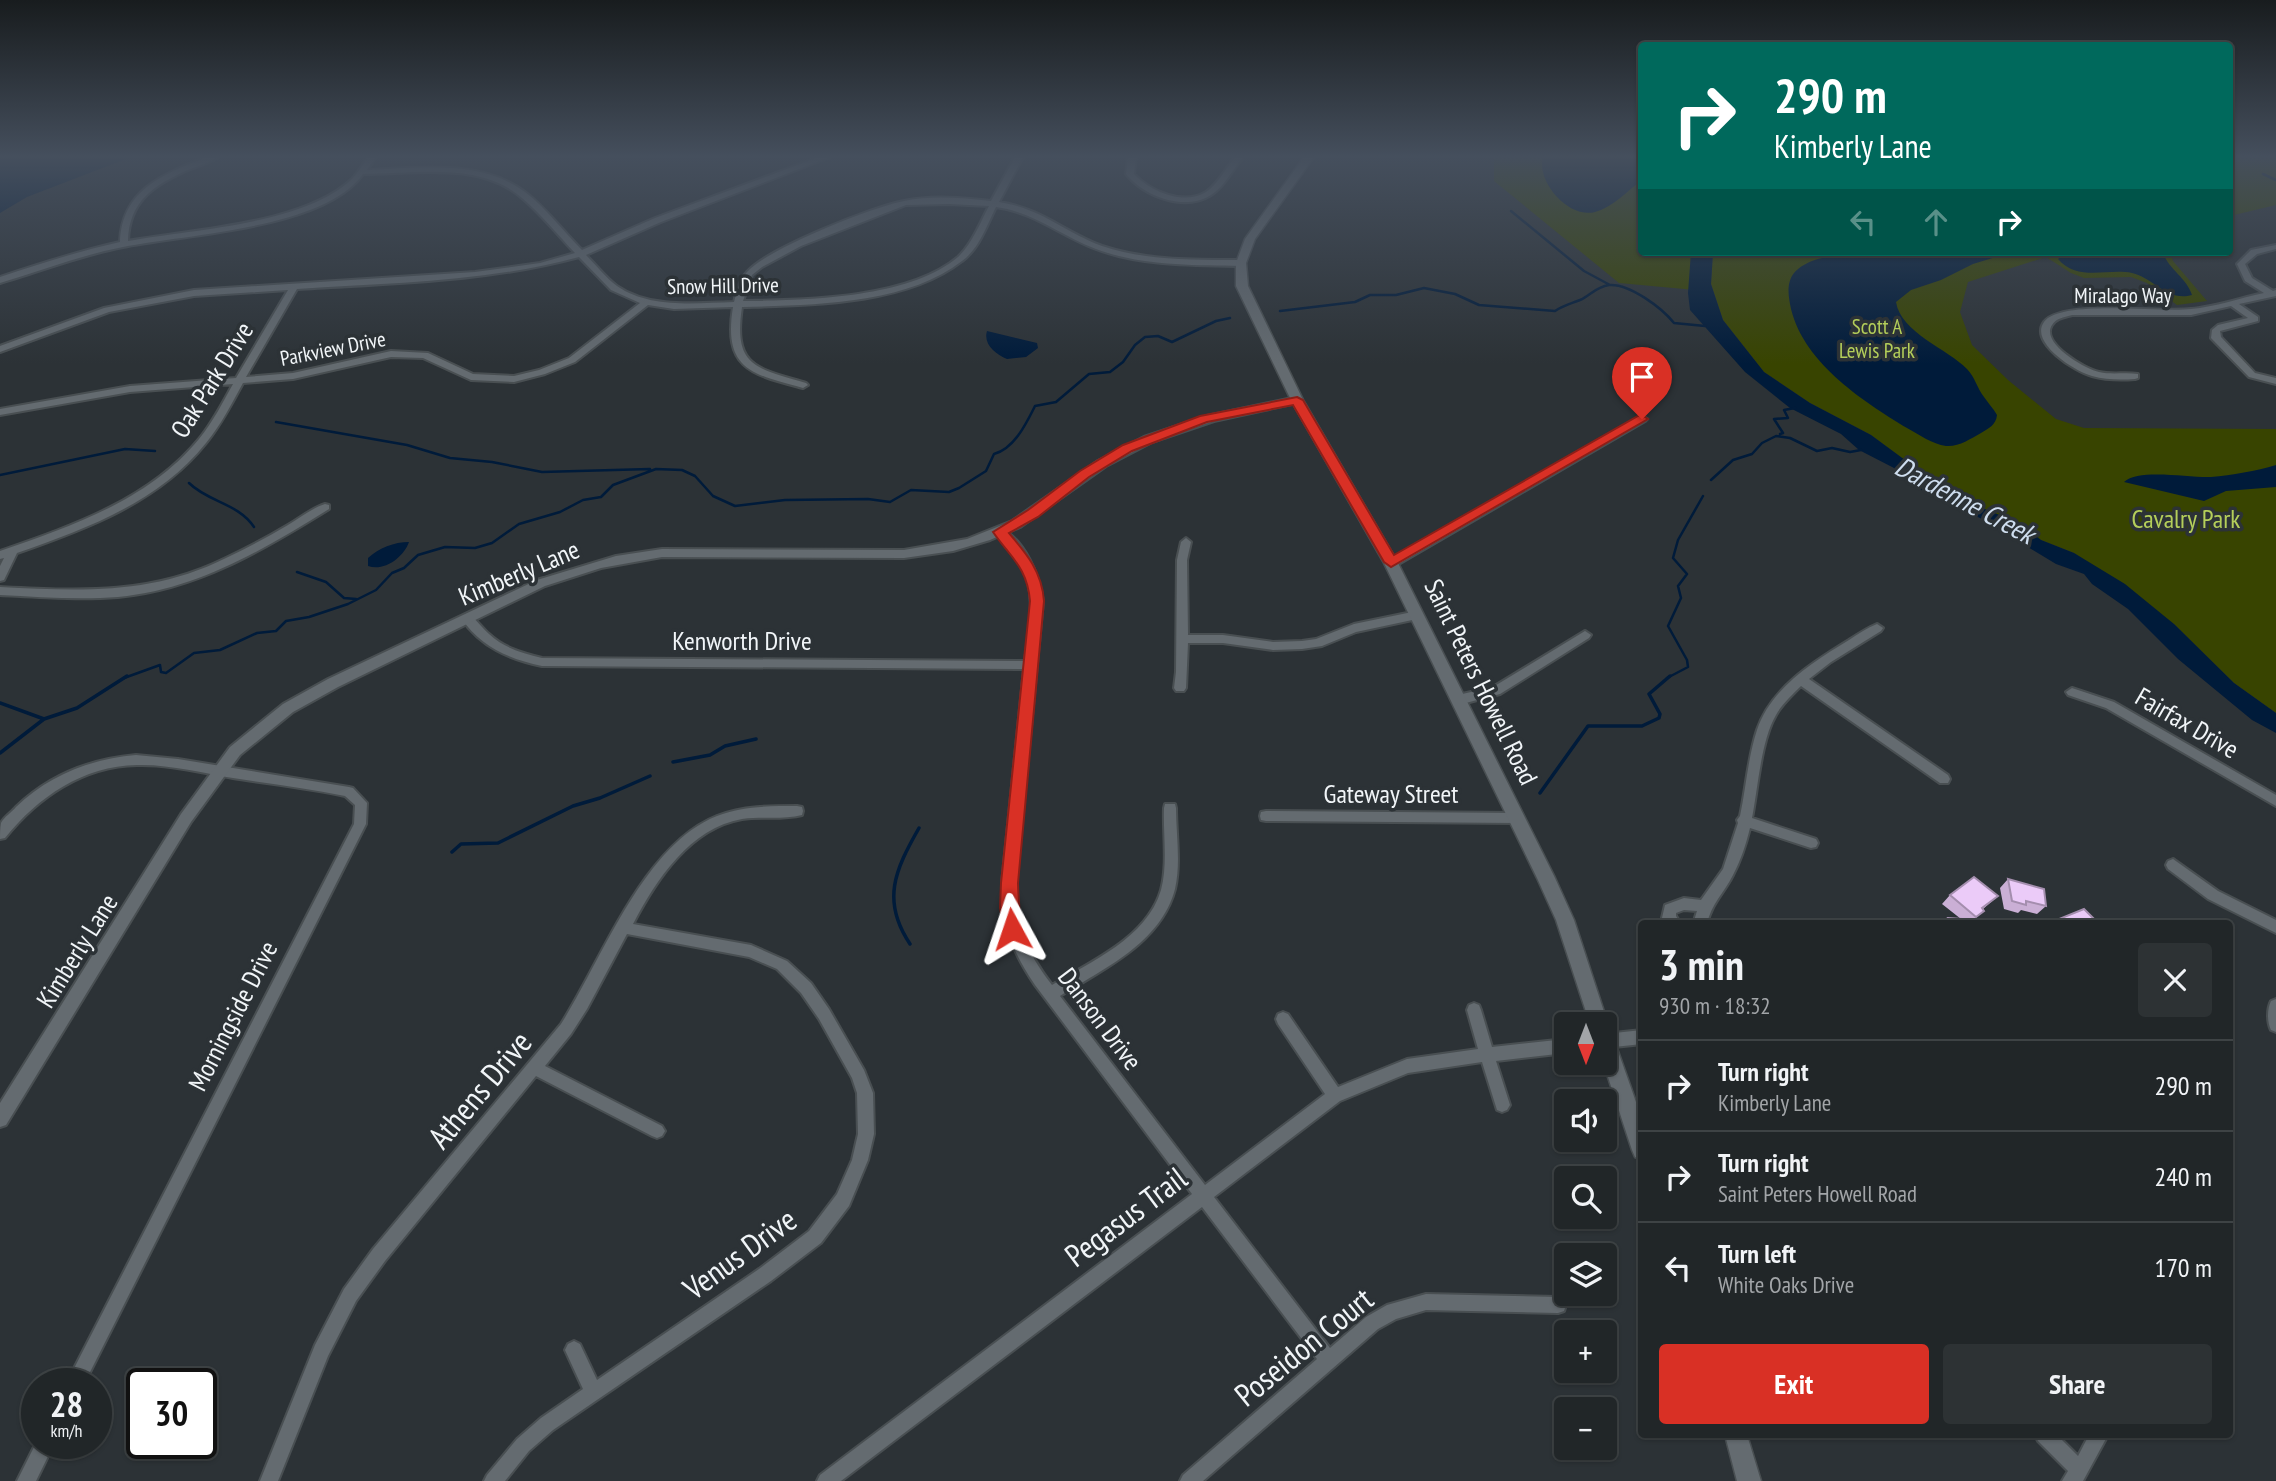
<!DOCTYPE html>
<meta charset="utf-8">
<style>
:root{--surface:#212628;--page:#2d3234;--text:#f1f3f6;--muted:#a2a5a8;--line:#3e4345;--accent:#d93025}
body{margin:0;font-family:"PT Sans Narrow",sans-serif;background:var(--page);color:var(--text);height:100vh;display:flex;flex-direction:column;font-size:26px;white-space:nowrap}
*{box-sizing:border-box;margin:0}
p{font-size:23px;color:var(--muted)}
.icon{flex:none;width:38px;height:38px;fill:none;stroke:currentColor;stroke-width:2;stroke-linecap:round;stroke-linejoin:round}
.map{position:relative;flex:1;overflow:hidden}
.sheet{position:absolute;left:1638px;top:920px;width:595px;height:518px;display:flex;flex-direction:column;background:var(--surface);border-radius:7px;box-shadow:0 2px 5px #0004,0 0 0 2px var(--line)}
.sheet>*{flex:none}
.top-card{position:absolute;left:1638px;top:42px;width:595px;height:214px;border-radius:7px;box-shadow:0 2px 5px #0004,0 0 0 2px var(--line);background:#00695c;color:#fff;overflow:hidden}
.needle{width:46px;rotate:180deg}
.controls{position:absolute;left:1554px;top:1012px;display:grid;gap:14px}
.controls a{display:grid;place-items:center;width:63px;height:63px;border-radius:7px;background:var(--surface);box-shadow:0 2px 5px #0004,0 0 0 2px var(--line);font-size:35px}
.speed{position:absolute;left:21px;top:1368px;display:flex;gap:14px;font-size:35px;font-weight:700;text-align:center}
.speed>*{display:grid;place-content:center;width:91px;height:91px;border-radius:50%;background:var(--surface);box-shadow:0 2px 5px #0004,0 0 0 2px var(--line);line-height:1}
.speed small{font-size:18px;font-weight:400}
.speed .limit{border:4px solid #111;border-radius:10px;background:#fff;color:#111}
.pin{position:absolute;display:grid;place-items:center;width:60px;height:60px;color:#fff;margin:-72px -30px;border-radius:50% 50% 50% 0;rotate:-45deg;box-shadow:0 0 7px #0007}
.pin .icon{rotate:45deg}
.me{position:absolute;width:77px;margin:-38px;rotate:355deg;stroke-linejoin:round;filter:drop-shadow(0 0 5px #0008)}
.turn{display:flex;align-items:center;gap:24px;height:147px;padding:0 21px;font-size:32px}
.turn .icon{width:91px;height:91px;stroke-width:2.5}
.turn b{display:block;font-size:49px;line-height:60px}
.lanes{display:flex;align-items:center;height:66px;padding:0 21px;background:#0003;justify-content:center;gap:35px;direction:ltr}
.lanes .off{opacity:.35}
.round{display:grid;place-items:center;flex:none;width:74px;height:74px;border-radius:7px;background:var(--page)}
.head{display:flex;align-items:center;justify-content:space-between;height:119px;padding:0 21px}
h1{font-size:42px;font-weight:700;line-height:52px}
.action{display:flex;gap:14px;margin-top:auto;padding:14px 21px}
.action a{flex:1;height:80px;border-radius:7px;background:var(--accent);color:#fff;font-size:28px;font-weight:700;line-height:80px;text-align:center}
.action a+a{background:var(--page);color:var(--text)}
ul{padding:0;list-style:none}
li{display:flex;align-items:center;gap:21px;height:91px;padding:0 21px;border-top:2px solid var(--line)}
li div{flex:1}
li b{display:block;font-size:26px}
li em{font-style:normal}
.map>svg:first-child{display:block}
.green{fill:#384400}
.water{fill:#001b3a}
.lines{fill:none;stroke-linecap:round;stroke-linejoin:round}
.stream-far1{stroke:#001b3a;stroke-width:2.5}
.stream{stroke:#001b3a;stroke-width:3.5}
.minor-casing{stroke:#494f52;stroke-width:4}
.tertiary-casing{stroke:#494f52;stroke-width:4}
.secondary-casing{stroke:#494f52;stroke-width:3}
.minor{fill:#646b70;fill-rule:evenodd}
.tertiary{fill:#646b70;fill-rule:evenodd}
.secondary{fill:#646b70;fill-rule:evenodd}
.wall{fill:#caafd5}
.building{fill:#ebcbf8;stroke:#a48eae;stroke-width:2}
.route{fill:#d93025;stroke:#8d1f18;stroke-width:2}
.labels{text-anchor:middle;stroke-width:7;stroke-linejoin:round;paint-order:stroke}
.far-street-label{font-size:21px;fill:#f1f5f8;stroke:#2c3236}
.far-park-label{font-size:21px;fill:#b4ce5a;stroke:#2c3236}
.street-label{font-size:26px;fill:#f1f5f8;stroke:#2c3236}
.park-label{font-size:26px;fill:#b4ce5a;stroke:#2c3236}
.water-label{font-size:28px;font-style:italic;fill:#ceddee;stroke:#2c3236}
.near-street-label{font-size:32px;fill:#f1f5f8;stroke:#2c3236}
</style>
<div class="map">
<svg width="2276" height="1481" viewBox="0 0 2276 1481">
<rect width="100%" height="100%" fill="#2c3236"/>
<path class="green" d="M1494,157H1641L1642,252H1706L1695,290L1619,283L1494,181Z
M2230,157H2276V205L2230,216Z
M1713,252H2170L2173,261L2207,301L2177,305L2147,283L2131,277L2084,278L2071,273L2046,257L1968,282L1960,312L1972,345L2008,380L2056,419L2084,428L2276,429V713L2234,683L2174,624L2074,553L2041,540L2019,523L1970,503L1924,475L1871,435L1810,403L1764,372L1723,320L1711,284Z"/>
<path class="water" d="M0,157H131L27,197L0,213Z
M1543,157H1641V181C1627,191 1613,207 1595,212C1569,219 1536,182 1543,157Z
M1691,252H1713L1711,284L1723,320L1764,372L1810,403L1871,435L1924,474L1970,503L2019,523L2041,540L2074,553L2125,584L2174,624L2234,683L2276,713V733L2252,720L2178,659L2128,609L2092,584L2084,574L2056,564L1980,518L1929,495L1908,481L1894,468L1859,450L1841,434L1790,408L1745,372L1690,310L1688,293Z
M1848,252H2012L1973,264L1941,280L1911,290L1896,302C1901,333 1948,349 1967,369C1975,377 1977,388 1984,397C1988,403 1993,408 1997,415C1996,425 1989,428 1981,433C1970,439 1959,447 1946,446C1932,444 1920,435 1907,428C1862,401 1800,360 1790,304C1788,293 1787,282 1794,273C1807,258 1830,257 1848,252Z
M2113,252H2163C2167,268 2187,278 2192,295C2167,302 2154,278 2132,273C2107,268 2078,282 2058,259L2065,254Z
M987,331L1037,343L1038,348L1026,357L1007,359C995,354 983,344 987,331Z
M2276,465V487L2226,491L2204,501L2124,482C2139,468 2189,478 2211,477C2232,475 2256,471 2276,465Z
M409,542C404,557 384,572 368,566V558C379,548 394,542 409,542Z"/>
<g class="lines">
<path class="stream-far1" d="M2263,174L2276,180
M1511,211L1584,271L1610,285
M1280,311L1355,302L1370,295H1396L1424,288L1455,294L1479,305L1555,311C1564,305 1570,304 1580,300C1590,296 1595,287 1609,285C1629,283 1662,308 1674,323L1705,326
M276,422L407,445L450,458L492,462L542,472L650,469
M1780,434L1783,433L1774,419L1788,418L1784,410L1795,408
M0,475L125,449L155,451
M1711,480L1733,460L1752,454L1762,443L1776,436L1790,438L1817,451L1832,448L1850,452L1861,450
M189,483C208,502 238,503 254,527
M297,572L326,582L344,598L356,599
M124,678L160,665L161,672L166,673L194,653L220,650L257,633L276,631L286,621L309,617L348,604L376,590L392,573L404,568L418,555L445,547L475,548L492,543L519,524L560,512L583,500L601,497L613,485L656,469L682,470L695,476L713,496L735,506L785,500L868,499L890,502L911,490L949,492L959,488L986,471L994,454C1014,449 1026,424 1035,406L1056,402L1089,374L1110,372L1123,362L1135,345L1145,337L1158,336L1172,342L1216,321L1230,318
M1667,678L1688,667L1687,660L1668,626L1681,598L1678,586L1687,574L1673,558L1678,540L1703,496"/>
<path class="stream" d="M0,703L44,719
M0,753L44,719L77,708L127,676
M673,762L710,755L725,746L756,739
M1540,793L1588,726H1642L1659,718L1660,714L1649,694L1670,676
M452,852L461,844L498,843L573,806L600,798L650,776
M910,944C881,901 895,870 919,828"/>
<g class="minor-casing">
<path id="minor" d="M207,157H218C209,163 198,166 188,170C154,185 129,201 128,241C193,229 303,225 352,179C358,173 363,164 368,157H376L367,170C418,168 481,159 525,192C545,207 564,232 582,250L655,218L819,157H830L661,222L586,255C596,265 606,278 617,286C650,309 697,303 734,302C737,291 739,280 747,272C767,249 872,207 904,201C932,195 964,198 991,201L1015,157H1023L999,202C1043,209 1064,232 1102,246C1146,261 1196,260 1241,260L1245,263L1241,266C1193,265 1141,266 1096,249C1061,236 1034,212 996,207C987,225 979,249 962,261C906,305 810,305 742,307C733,367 756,368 806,383L808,385L803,388C751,374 723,369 733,307L674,309L648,305L575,362L545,374L514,382L471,380L423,358L391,357L293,379L243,383C232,403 221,425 206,443C159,502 86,529 17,553L4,580L0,581V566L4,558L0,559V551C72,526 149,500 199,439C213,422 223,402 233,384L130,392L0,415V409L130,386L236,378L288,290L194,296L109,312L0,352V346L104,308L194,290L475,272L540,263L575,253C558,235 541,214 522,198C480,161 414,174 363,174C324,229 186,234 123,247C81,255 41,271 0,283V277C39,264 79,251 120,242C122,189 164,174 207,157ZM949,204L989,206C980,223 972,244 958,257C908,299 805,300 743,301L752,275L762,267L801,246L906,205ZM579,257L611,290L640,303L569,358L539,370L514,376L473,374L428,353L391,351L293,373L246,377L297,289C391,283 487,282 579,257Z
M1128,157H1136L1134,174C1150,191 1183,206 1206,192C1218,184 1226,168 1235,157H1243C1233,169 1224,187 1211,195C1184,212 1144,196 1126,174Z
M2276,245V249L2257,254L2245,264L2252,278L2273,291L2276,290V296L2239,304L2258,317V321L2220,331L2221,337L2255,373L2276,378V384L2249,377L2211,338L2212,330L2218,325L2248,318L2231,306L2191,315H2072C2065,317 2056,318 2052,325C2040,343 2085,369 2099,372C2112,375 2125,372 2138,374V378L2135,379C2121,380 2106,380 2092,376C2076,372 2029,343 2044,322C2061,299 2161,313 2191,309C2215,307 2240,298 2264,293L2245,281L2237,264L2251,250Z
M1642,416L1647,419L1645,421L1395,566H1387L1386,563Z
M325,504L329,505V509C263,550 196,590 118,597C79,600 39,597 0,595V587C81,591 152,595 226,558C247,548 268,537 288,525C300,518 312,508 325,504Z
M1000,528C1025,540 1039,575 1043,601L1016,883C1016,927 1026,951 1052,985C1090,962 1147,938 1161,890C1168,864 1163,834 1164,808L1165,804H1175L1176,808C1176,834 1181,863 1175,889C1161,943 1103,969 1060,996L1205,1185L1325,1094L1278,1024L1276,1019L1278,1014L1283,1012L1288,1014L1338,1087L1407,1059L1478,1049L1467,1010L1469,1005L1474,1003L1479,1005L1481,1010L1492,1047L1566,1039V1053L1496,1061L1510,1105L1507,1110L1502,1112L1497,1110L1482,1062L1408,1073L1340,1101L1214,1197L1330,1348L1366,1317L1387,1305L1426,1294L1558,1297L1564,1299L1566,1305L1564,1311L1558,1313L1426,1310L1396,1319L1378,1329L1203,1481H1180L1183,1475L1317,1359L1202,1207L841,1481H817L820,1475L1192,1194L1035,985C1011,950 1002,924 1002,883L1024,669L542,666C509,659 481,647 461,618L467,614C476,618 481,627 489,634C504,648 522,653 542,658L1025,661C1029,628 1038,592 1020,562C1013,551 1003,542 995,532Z
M1186,538L1191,542L1187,560L1188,635H1223L1273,642L1302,641L1316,639L1354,624L1417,611L1423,615L1417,619L1356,632L1322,646L1302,649L1273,650L1223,643H1188L1186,688L1184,691H1176L1174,688L1176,672L1177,560L1181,542Z
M1877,624L1883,628L1881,631L1831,662L1809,679L1948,775L1950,779L1948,783H1940L1801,686C1792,695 1782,704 1776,715C1761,740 1758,788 1752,818L1816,839L1818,843L1816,847L1811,848L1750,828C1746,844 1741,860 1733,875C1724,893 1711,904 1707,924H1693L1697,911L1684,910L1676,913V916L1681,924H1666L1662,918L1665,905L1684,898L1701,900L1723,869L1738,823L1737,820L1740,816C1746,788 1748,757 1757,730C1771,688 1813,662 1849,640C1858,634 1867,628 1877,624Z
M1585,631L1591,635L1589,638L1500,694L1458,705L1452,700L1458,695L1493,687Z
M2072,688L2114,702L2276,795V806L2106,708L2068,695L2066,692Z
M136,755L178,759L349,787L353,788L367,803L366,824L84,1384H66L354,824L355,805L345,796C308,788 271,784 233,778C202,773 169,764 137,765C83,766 38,797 5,838L0,839C0,834 0,828 1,823C4,817 12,812 16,807C49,775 91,759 136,755Z
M797,806L802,807L803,811L802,815C783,820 762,816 742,819C690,828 656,880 633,924L751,945L787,961L811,983L829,1009L864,1070L873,1093L874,1134L868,1160L849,1206L821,1243L771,1281L553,1430L529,1451L505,1481H484L487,1475L517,1439L541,1418L583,1389L565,1350L568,1344L574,1341L580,1344L597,1380L759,1269L809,1231L837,1194L852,1160L858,1134L857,1093L852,1078L819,1019L801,993L777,969L749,957L627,934L587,1009L571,1034L545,1066L662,1126L665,1131L662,1136L657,1138L652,1136L536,1076L385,1261L356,1301L328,1356L278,1481H260L315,1345L344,1289L373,1249L561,1024C602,960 643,845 717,816C743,806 770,806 797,806Z
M1266,811L1517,813L1522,814L1523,818L1522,822L1517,823L1266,821L1261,820L1260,816L1261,812Z
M2173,859L2218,891L2276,920V933L2208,899L2168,869L2166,865L2168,861Z
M2276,999V1032L2271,1030C2267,1022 2267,1009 2271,1001Z
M1642,1030V1044L1605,1048V1034Z
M2035,1435H2057L2078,1456L2089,1435H2108L2083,1481H2062L2068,1471L2038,1441Z
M37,1441V1444H54L36,1481H17Z"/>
</g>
<g class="tertiary-casing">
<path id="tertiary" d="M1297,397L1302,400L1301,402L1214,421L1152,442L1106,466L1020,527L990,540L953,551L904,558L662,557L601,568L545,586L338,687L293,712L240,755L191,822L6,1125L0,1127V1103L181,814L230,747L283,704L328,679L537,580L616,556L662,549L904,550L967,539L1012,521L1098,461L1144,437L1207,416Z"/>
</g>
<g class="secondary-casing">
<path id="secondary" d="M1304,157H1314L1255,239L1246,263L1248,286L1303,400L1398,563L1555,878L1574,920L1608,1024L1605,1030V1024H1590L1556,920L1537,878L1384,563L1291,400L1236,286V263L1245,239Z
M1605,1031L1612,1034L1614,1040L1642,1119V1160L1635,1157L1632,1150L1603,1062Z
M1725,1435H1747L1761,1481H1737Z"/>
</g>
<use href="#minor" class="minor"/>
<use href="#tertiary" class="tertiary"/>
<use href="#secondary" class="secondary"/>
</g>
<path class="wall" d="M2008,879L2046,906L2037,914L2021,910L2018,913L2004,909L2000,888Z
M1950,895L1998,896L1983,909L1974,920L1977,924H1942L1948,918L1961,919L1942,904Z
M2059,919L2091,923L2092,924H2054Z"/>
<path class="building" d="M1974,877L1998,896L1982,908L1984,911L1976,917L1950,895Z
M2008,879L2044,889L2046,906L2026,901V905L2012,901Z
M2084,909L2095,920L2090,922L2092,924H2064L2059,919Z
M1948,918L1976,920L1977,924H1950Z"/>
<linearGradient id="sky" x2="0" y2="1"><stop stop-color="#181c1e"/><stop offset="0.43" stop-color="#454f5d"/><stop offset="1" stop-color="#454f5d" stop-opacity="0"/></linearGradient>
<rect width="2276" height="364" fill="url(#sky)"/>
<path class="route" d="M1297,397L1303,400L1394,555L1638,416L1642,415L1648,419L1391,567L1384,562L1293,405L1207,422L1132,451L1089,477L1038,517L1009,533C1027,554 1042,572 1044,601L1018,883C1018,896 1022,925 1018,935L1012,937L1005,935L1000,908L1001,883L1030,601C1027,567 1011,558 993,532L1028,510L1080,471L1123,445L1200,416Z"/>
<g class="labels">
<g class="far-street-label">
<text transform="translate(723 286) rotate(-1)" y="7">Snow Hill Drive</text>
<text x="2123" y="303">Miralago Way</text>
<text transform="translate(333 349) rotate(-11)" y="7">Parkview Drive</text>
</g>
<g class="far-park-label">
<text x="1877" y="334">Scott A<tspan x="1877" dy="24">Lewis Park</tspan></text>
</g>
<g class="street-label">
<text transform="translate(212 380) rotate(-58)" y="9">Oak Park Drive</text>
<text transform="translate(519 573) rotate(-23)" y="9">Kimberly Lane</text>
<text x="742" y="650">Kenworth Drive</text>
<text transform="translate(1481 682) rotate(64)" y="9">Saint Peters Howell Road</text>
<text transform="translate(2187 723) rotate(30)" y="9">Fairfax Drive</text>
<text x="1391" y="803">Gateway Street</text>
<text transform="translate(77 951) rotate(-58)" y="9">Kimberly Lane</text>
<text transform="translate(233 1016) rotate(-63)" y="9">Morningside Drive</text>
<text transform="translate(1100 1019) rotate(53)" y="9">Danson Drive</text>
</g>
<g class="park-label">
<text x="2186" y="528">Cavalry Park</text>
</g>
<g class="water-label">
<text transform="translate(1965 500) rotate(28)" y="10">Dardenne Creek</text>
</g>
<g class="near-street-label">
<text transform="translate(480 1090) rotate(-50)" y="11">Athens Drive</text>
<text transform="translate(1126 1217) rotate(-37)" y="11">Pegasus Trail</text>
<text transform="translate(740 1254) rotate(-36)" y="11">Venus Drive</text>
<text transform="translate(1304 1347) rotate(-39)" y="11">Poseidon Court</text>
</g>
</g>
</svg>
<div class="controls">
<a><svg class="needle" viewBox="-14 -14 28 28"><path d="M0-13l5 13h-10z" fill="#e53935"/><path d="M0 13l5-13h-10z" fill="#a2a5a8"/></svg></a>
<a><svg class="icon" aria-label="sound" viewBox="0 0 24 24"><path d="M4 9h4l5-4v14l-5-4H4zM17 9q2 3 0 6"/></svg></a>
<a><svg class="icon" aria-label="search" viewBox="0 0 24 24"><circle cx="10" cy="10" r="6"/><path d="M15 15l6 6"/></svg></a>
<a><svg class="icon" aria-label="layers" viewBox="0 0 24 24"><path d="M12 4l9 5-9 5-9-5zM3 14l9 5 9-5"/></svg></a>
<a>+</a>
<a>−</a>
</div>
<div class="speed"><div>28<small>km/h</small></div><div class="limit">30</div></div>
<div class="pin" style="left:1642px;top:419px;background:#d93025"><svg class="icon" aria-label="arrive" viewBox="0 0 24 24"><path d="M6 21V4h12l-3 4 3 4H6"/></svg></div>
<svg class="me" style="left:1012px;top:929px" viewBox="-20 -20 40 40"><path d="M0-17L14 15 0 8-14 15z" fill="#d93025" stroke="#fff" stroke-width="4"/></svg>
<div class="top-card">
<div class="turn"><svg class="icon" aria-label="right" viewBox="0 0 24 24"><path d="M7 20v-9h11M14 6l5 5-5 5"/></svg><div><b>290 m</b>Kimberly Lane</div></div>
<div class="lanes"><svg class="icon off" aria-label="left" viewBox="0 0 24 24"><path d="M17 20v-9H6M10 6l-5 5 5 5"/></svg><svg class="icon off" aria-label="ahead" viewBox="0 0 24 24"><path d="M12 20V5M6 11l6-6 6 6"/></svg><svg class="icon" aria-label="right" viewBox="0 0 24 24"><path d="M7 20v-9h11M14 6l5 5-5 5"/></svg></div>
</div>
<section class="sheet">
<div class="head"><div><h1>3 min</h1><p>930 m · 18:32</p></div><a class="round"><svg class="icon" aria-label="close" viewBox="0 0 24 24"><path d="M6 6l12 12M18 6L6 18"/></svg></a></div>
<ul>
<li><svg class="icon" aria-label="right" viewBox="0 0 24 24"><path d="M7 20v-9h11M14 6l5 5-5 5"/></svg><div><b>Turn right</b><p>Kimberly Lane</p></div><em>290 m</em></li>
<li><svg class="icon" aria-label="right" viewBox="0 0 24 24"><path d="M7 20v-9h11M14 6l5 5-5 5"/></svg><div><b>Turn right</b><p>Saint Peters Howell Road</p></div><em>240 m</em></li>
<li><svg class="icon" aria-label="left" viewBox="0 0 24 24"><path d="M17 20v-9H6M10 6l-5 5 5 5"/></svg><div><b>Turn left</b><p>White Oaks Drive</p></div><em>170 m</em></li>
</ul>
<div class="action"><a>Exit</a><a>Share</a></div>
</section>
</div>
